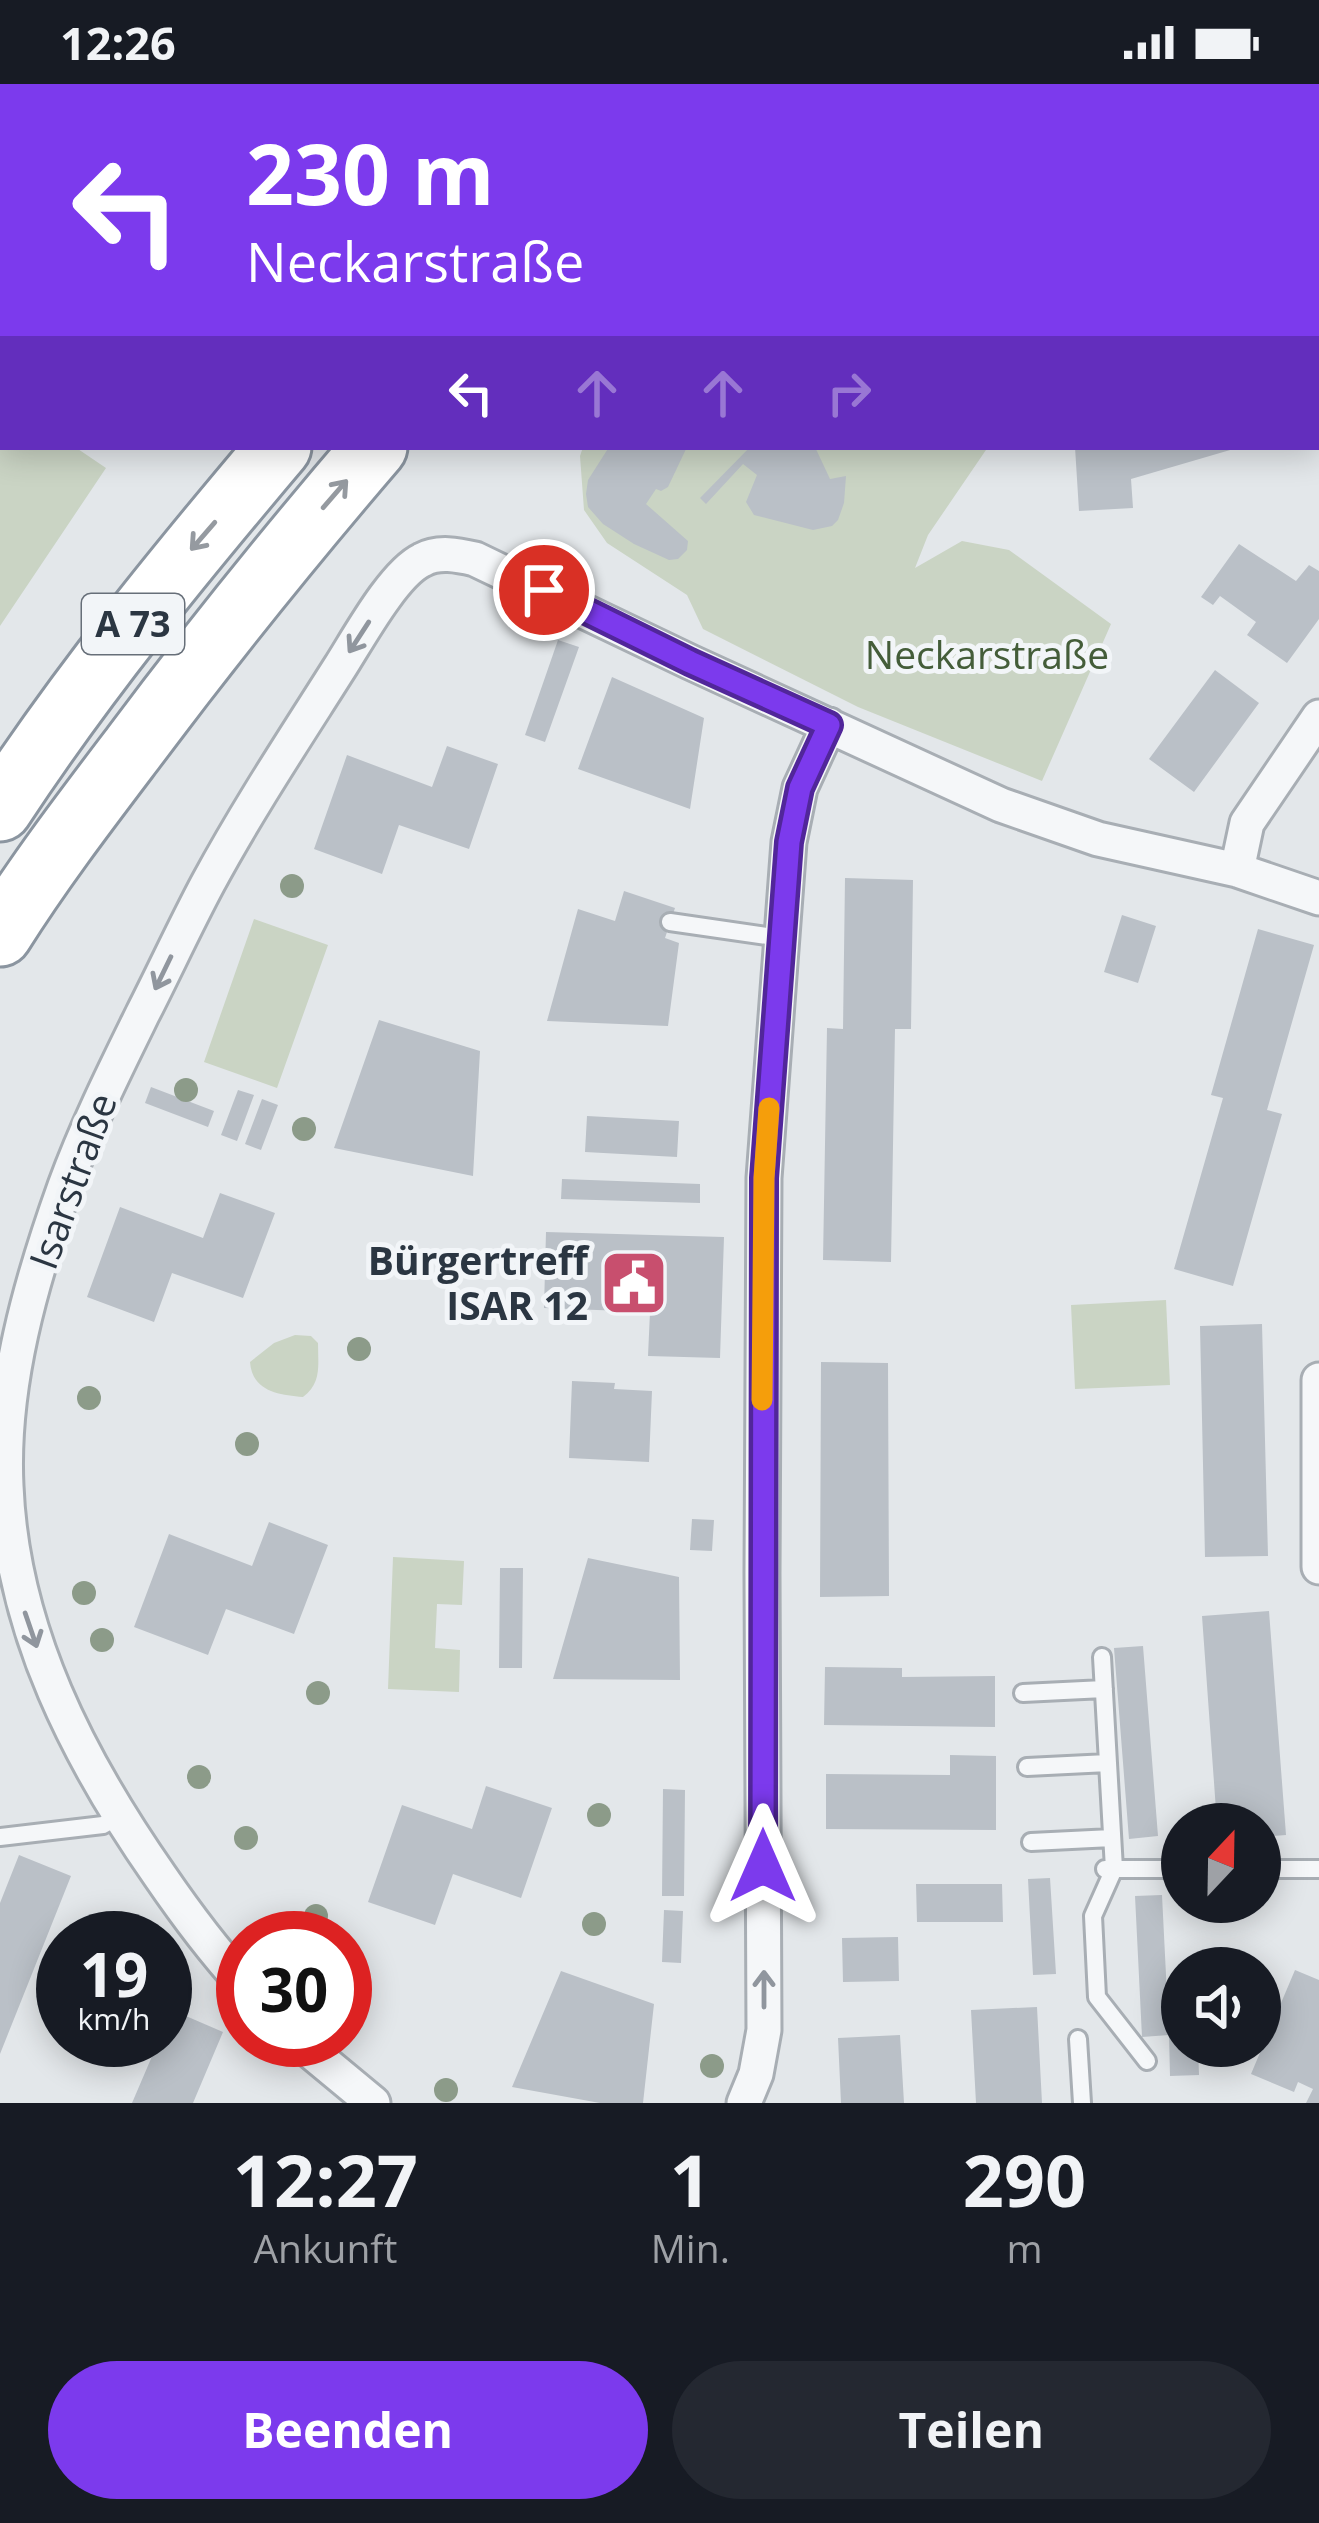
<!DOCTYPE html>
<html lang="de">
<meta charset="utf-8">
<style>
:root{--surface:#171b24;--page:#242831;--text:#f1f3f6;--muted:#9ea1a6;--accent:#7c3aed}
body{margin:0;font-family:"Open Sans",sans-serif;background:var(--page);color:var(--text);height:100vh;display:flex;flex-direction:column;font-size:45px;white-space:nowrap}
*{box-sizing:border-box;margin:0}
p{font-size:39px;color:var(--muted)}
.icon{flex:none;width:66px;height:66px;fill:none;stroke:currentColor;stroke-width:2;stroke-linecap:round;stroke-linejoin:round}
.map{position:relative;height:2019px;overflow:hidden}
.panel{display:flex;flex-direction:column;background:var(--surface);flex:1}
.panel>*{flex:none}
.top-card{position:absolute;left:0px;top:0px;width:1320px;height:366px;box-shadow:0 6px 30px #0003;background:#7c3aed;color:#fff;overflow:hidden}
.needle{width:78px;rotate:22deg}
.tools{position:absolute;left:1161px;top:1719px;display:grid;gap:24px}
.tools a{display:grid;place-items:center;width:120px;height:120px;border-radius:50%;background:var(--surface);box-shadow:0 6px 30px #0003;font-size:60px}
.speed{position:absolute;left:36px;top:1827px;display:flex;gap:24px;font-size:60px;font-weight:700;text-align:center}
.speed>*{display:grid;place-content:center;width:156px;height:156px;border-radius:50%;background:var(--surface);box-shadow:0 6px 30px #0003;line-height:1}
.speed small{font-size:30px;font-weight:400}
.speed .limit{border:18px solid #d22;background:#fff;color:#111}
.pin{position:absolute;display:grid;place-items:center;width:102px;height:102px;color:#fff;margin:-51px;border:6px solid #fff;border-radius:50%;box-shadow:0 3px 12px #0007}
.me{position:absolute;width:132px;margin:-66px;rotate:0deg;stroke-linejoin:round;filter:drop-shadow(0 0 9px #0008)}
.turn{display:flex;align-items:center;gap:42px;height:252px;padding:0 48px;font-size:54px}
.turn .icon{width:156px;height:156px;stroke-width:2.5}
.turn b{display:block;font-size:84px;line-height:102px}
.lanes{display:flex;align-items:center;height:114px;padding:0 48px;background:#0003;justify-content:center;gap:60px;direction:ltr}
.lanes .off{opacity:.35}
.eta{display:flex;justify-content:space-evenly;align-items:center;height:204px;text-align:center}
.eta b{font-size:72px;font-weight:700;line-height:84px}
.button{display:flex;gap:24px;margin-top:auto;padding:24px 48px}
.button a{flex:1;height:138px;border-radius:72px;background:var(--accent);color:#fff;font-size:48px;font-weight:700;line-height:138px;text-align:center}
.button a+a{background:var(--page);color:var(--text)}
.status{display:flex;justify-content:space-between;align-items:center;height:84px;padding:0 60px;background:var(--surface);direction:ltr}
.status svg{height:33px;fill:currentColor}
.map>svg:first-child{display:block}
.green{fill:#cad4c4}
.building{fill:#bac0c7}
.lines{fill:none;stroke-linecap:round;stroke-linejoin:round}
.lane-casing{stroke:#a8aeb4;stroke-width:22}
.street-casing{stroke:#a8aeb4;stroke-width:39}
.highway-casing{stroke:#8b95a0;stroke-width:69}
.lane{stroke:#f5f7f9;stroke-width:16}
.street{stroke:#f5f7f9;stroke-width:33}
.highway{stroke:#fff;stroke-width:63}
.tree{fill:#8c9b89}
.oneway{stroke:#959aa0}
.oneway2{stroke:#90969e}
.route-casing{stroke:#51269a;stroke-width:30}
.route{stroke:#7c3aed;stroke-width:21}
.slow{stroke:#f59e0b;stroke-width:21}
.labels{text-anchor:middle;stroke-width:10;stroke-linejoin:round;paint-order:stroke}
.shield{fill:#f2f5f8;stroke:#676f79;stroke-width:3}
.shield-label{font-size:36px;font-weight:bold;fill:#2b3642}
.park-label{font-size:39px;fill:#445d39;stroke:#f2f5f8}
.street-label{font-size:39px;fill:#2b3642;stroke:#f2f5f8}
.poi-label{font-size:39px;font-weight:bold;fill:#2b3642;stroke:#f2f5f8;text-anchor:end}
</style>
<div class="status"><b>12:26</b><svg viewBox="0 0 49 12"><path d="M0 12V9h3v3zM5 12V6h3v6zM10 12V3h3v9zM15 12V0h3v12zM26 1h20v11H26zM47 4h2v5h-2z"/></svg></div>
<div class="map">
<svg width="1319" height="2019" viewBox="0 0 1319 2019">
<rect width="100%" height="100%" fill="#e3e7ea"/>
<path class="green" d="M3,337V363H75L106,384L0,542V342Z
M583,363H988L928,451L915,484L962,457L1009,466L1111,540L1042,697L858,623L703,545L687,511L607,459L584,426L580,372Z
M254,835L328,861L277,1004L204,978Z
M1166,1216L1170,1301L1075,1305L1071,1221Z
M295,1251L311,1252L318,1259C318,1281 322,1299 303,1313C278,1311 252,1307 250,1278L274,1259Z
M393,1473L464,1477L462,1521L437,1520L435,1564L460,1566L459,1608L388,1605Z"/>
<path class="building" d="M609,363H687L668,403L661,407L656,405L646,420L688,457L687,466L678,475L669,476L634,460L603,440L588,423L586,410L588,396Z
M750,363H815L830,395L846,392L844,419L838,436L832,442L813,446L754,431L746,418L757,391L743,380L706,420L700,414Z
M1075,363H1237V364L1131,395L1133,424L1079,427Z
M1239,460L1296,497L1309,481L1319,487V535L1287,579L1247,551L1256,538L1220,512L1213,521L1201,513Z
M558,556L579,563L545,658L525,651Z
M1215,586L1259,619L1194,708L1149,675Z
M612,593L704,634L690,725L578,685Z
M447,662L498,680L469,765L399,741L382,790L314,765L347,671L432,703Z
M845,794L913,796L911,945H895L891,1178L823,1176L827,944L843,945Z
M624,807L675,824L665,854L679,859L668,942L547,937L578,825L615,837Z
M1122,831L1156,842L1138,899L1104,888Z
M1258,845L1314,861L1267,1026L1282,1030L1233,1202L1174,1185L1223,1014L1211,1011Z
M379,936L480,967L473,1092L334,1064Z
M151,1003L214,1027L208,1043L145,1019Z
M238,1006L254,1011L237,1057L221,1051Z
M262,1015L278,1021L261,1066L245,1060Z
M587,1032L679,1037L677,1073L585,1068Z
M562,1095L700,1100V1119L561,1115Z
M220,1109L275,1129L243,1214L172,1189L154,1238L87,1213L120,1123L203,1154Z
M546,1148L724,1153L720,1274L648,1272L650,1228L544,1224Z
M1262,1240L1268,1472L1205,1473L1200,1242Z
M821,1278L888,1279L889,1512L820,1513Z
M572,1297L615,1299L614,1305L652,1307L649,1378L569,1374Z
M692,1435L714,1436L712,1467L690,1466Z
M269,1438L328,1461L294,1550L226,1525L208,1571L134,1543L169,1450L252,1482Z
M588,1474L679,1493L680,1596L553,1595Z
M500,1484H523L522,1584H499Z
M1269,1527L1286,1751L1260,1753V1740H1217L1202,1532Z
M1143,1562L1158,1752L1129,1755L1114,1564Z
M825,1583L902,1584V1593L995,1592V1643L824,1641Z
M950,1671L996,1672V1746L826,1745V1690L950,1691Z
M486,1702L552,1724L521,1814L453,1790L435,1841L368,1818L402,1721L472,1745Z
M663,1705L685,1706L684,1812H662Z
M19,1771L71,1792L0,1970V1819Z
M1050,1794L1056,1890L1033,1891L1028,1795Z
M916,1800H1002L1003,1838H917Z
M1162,1811L1169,1951L1142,1953L1135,1812Z
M664,1826L683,1827L681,1879L662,1878Z
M898,1853L899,1897L843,1898L842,1854Z
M1295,1886L1319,1896V2019H1306L1313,2005L1298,1998L1294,2008L1251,1990Z
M561,1887L654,1920L643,2019H600L512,2003Z
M1037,1923L1042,2019H976L971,1926Z
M172,1926L223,1948L193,2019H132L159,1956H165V1941Z
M900,1951L904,2019H841L838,1954Z
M1169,1951H1182V1962H1198L1199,1991L1170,1992Z"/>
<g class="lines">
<g class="lane-casing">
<path id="lane" d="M0,321L3,317
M670,838L781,854
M1102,1573L1114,1785L1093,1832L1097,1913L1147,1977
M1023,1609L1104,1605
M1027,1683L1108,1679
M0,1753L103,1741L119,1732
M1031,1758L1112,1754
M1105,1785H1182
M1260,1785H1319
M1078,1955L1082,2019"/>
</g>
<g class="street-casing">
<path id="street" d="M501,3L504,0
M876,3L880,0
M1317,234H1319
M1237,786L1247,739L1319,633
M1319,1296V1483
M243,1899C212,1865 186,1830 160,1792C79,1676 12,1547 6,1402C1,1301 31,1197 65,1102C87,1042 115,986 143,929C165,886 185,842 208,799C248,725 295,654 340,583C358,555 393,490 422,476C438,467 458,471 475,475L690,578L1001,721L1098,755L1237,786L1319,814
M297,1956L373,2019
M744,2019L756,1990L764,1946L762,1489L764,1094L789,758L800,704L829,641"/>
</g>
<g class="highway-casing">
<path id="highway" d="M632,3L636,0
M736,3L740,0
M0,725C84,597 180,480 279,363
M0,850C41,785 87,725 134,663C211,560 291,461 375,363"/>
</g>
<use href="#lane" class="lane"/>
<use href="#street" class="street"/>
<use href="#highway" class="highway"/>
</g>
<g class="tree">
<circle cx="292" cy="802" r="12"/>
<circle cx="186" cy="1006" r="12"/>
<circle cx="304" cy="1045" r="12"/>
<circle cx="359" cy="1265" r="12"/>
<circle cx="89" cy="1314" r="12"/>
<circle cx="247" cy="1360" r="12"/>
<circle cx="84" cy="1509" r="12"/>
<circle cx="102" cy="1556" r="12"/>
<circle cx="318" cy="1609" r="12"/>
<circle cx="199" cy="1693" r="12"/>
<circle cx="599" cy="1731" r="12"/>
<circle cx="246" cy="1754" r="12"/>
<circle cx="316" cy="1832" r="12"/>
<circle cx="594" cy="1840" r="12"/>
<circle cx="712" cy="1982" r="12"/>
<circle cx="446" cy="2006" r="12"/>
</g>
<defs><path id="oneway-shaft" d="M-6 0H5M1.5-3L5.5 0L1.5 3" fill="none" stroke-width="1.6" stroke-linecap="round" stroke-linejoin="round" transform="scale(3)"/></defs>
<g class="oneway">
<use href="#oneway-shaft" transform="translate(335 410) rotate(-49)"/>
<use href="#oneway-shaft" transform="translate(203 452) rotate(131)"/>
</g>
<g class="oneway2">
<use href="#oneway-shaft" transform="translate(359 553) rotate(123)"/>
<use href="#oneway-shaft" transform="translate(163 889) rotate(116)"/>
<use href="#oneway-shaft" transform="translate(31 1546) rotate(71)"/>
<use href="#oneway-shaft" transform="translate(764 1905) rotate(-90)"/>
</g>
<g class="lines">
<g class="route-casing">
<path id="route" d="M544,506L690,578L829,641L800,704L789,758L764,1094L763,1782"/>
</g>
<use href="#route" class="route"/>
<path class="slow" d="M762,1316L764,1094L769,1024"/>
</g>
<defs>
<g id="civic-square" transform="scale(3.45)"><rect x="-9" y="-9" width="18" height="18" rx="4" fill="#c84f6e" stroke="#f2f5f8"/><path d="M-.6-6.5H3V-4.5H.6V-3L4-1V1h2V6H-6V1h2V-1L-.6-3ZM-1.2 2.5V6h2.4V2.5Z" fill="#fff"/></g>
</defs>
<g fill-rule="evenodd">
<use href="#civic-square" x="634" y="1199"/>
</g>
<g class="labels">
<rect class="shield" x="82" y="510" width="102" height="60" rx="9"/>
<g class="shield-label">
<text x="133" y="553">A 73</text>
</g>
<g class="park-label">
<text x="987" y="585">Neckarstraße</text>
</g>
<g class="street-label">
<text transform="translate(73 1097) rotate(-70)" y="14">Isarstraße</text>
</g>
<g class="poi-label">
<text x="588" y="1191">Bürgertreff<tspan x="588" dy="45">ISAR 12</tspan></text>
</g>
</g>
</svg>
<div class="tools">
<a><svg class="needle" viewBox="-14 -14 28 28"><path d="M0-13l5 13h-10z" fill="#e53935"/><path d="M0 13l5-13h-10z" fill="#9ea1a6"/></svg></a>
<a><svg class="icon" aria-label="sound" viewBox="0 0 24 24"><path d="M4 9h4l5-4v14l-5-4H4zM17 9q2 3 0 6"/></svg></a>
</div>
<div class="speed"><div>19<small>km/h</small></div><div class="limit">30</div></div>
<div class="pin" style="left:544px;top:506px;background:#d93025"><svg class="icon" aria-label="arrive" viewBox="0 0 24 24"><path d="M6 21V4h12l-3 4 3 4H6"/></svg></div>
<svg class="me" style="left:763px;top:1782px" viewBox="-20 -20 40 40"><path d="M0-17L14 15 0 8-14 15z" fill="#7c3aed" stroke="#fff" stroke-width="4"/></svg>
<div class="top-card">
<div class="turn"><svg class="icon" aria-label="left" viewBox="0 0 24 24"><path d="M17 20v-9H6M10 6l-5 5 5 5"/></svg><div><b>230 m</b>Neckarstraße</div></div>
<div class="lanes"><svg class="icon" aria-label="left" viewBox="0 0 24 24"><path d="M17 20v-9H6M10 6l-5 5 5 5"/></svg><svg class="icon off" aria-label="ahead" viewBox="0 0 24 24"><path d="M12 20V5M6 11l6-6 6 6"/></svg><svg class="icon off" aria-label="ahead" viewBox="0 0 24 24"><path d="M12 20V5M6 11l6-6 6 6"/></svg><svg class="icon off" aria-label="right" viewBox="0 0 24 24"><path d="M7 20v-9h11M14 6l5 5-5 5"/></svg></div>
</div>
</div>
<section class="panel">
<div class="eta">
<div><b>12:27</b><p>Ankunft</p></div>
<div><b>1</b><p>Min.</p></div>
<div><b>290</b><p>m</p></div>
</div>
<div class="button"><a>Beenden</a><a>Teilen</a></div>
</section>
